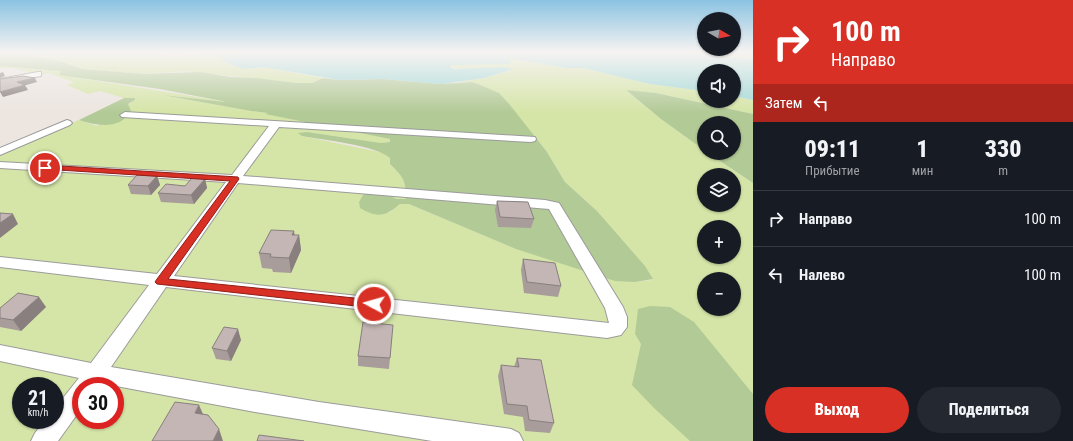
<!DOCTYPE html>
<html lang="ru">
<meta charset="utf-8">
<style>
:root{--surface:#171b24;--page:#242831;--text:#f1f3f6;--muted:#9ea1a6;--line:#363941;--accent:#d93025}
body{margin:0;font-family:"Roboto Condensed",sans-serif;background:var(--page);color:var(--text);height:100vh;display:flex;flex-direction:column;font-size:15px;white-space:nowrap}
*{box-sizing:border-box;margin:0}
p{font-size:13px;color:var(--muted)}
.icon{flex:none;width:22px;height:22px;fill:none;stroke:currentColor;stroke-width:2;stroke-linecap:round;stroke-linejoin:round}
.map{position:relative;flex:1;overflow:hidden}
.sheet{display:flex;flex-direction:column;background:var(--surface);width:320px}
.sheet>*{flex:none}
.banner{background:#d93025;color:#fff;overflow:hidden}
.needle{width:26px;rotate:99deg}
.buttons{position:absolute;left:697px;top:12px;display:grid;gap:8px}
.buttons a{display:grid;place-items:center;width:44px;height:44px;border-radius:50%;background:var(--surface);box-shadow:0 1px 3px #0004;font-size:20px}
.speed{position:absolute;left:12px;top:377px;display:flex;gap:8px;font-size:20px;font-weight:700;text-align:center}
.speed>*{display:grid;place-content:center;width:52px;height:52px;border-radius:50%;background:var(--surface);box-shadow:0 1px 3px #0004;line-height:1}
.speed small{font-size:10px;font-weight:400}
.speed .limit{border:6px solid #d22;background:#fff;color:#111}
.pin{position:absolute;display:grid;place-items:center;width:34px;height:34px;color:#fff;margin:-17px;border:2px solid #fff;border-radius:50%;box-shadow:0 1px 4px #0007}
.me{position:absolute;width:44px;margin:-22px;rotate:276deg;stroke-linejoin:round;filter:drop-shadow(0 0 3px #0008)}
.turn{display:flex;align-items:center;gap:14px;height:84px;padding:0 12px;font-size:18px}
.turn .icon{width:52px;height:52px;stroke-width:2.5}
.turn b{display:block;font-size:28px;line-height:34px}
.then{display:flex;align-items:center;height:38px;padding:0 12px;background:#0003;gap:8px;font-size:15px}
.eta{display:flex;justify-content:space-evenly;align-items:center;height:68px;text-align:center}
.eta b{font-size:24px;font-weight:800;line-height:28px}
.primary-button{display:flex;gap:8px;margin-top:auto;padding:8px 12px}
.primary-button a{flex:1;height:46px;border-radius:24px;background:var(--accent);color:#fff;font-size:16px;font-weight:800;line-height:46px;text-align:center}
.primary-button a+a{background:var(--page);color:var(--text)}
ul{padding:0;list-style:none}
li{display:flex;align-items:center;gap:12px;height:56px;padding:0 12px;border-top:1px solid var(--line)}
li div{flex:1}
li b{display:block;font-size:15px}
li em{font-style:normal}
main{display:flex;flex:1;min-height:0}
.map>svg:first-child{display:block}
.grass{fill:#d5e5a7;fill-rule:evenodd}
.forest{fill:#b2ca96}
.water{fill:#a1d9d8}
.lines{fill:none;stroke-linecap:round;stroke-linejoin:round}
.minor-casing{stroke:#9b9b9b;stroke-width:2}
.minor{fill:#fff;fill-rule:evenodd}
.wall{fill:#a89d9b}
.shaded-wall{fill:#887f7e}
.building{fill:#c3b6b4;stroke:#887f7e}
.route{fill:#d93025;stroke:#8d1f18}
</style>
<main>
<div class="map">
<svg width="753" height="441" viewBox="0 0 753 441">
<rect width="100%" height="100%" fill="#ece5e0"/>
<path class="grass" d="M25,52H160V54C170,57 190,59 198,52H168H236L230,53L223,62L244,69L264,67L323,78L312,83H296L186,71L144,74L82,69L60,61L33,55H0V53Z
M690,52H753V60Z
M515,59L567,68H583L650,84L704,91V101H734V96L753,100V114L656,93L627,91L661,119L704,150V153H708L753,183V441H0V153L79,120L97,126L135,100V98H124L100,91L88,94L67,85L74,82L48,73L41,75L12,68H0V66L62,71L60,75L222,101L226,103L166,95L251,111L268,113L266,114L390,139V142L381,143L307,132L299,133L302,136L384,153L390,158V164C403,177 406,180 406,199H397L376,190L389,213L400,204H409L516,249L635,282L652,280L597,211L565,182L547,152L499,93L472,82H458L484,78L510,71L511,68L461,69L449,67L452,64H508L509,60ZM704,175H734V205H704ZM704,227H734V257H704ZM704,279H734V309H704ZM21,386H55V420H21ZM81,386H115V420H81Z"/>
<path class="forest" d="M24,54L60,61L82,69L144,74L200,72L230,77L256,78L296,83H312L323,78L340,80L383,79L441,84L472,82L478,84L499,93L510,105L547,152L565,182L597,211L645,266L653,279L635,282L615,281L516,249L409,204H400C385,217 377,218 360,208L359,202L363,195L376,190L397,199H406C406,180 403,177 390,164V158C376,145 323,140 302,136L298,133L307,132L381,143L390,142V139L265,114L268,113L251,111L163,95L225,102L222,101L160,89L59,75L61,71L0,66V55Z
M626,90L656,93L753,114V183L708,153H734V123H704V150L661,119Z
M124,98H135V100L128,104L131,111C120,130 97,126 79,120Z
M650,306L670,307L694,322L753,394V441H690L654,408L632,385L641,344L635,334L638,309Z"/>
<path class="water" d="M236,52H690L753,60V100L734,96V71H704V91L650,84L583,68H567L515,59L509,60L511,63L508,64L450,65L451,68L455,69L502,67L514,69L484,78L441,84L383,79L340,80L264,67L244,69L224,62L220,55Z"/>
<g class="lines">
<g class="minor-casing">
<path id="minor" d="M38,72H41V76L0,83V79Z
M125,112L535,137L536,139L535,141L531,142L279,127L243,176L545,200L559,203L623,307L627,317V327L621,335L607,338L166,287L111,367L319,402L511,429L519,433L523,441H432L255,412L100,383L98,386H81V409L58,441H31L35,433L45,420H55V408L79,378L0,361V345L91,363L149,285L0,267V257L157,274L226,182L0,168V162L232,175L269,126L122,117L120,115ZM238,183L549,209L605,308L609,323L174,276Z
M67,120L70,121L72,123L70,125L0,155V148Z"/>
</g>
<use href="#minor" class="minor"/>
</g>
<path class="wall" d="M157,176L160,185L151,195L131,194L128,185Z
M205,179L207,188L194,204L161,202L158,193L185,186Z
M497,201L534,219L531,228L498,227L495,210Z
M294,231V235H299L301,250L291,273L273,272L272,269L262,268L259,253Z
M523,259L561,286L558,297L524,293L521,270Z
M46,307L21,331L0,327V308Z
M392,335L389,369L358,366V356Z
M241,340L231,361L216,359L212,348Z
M517,358L554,423L550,433L525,431L523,417L504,414L498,376L501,365L514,367Z"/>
<path class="shaded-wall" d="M3,72L5,76L0,78V73Z
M35,78L37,82L19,87L17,82Z
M25,85L28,90L3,97L0,92Z
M157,176L160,185L151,195L148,186Z
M205,179L207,188L194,204L191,195Z
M13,214L18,224L0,238V223Z
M294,231L296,244L299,235L301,250L291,273L289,258L292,235Z
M39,297L46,307L21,331L13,320Z
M238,329L241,340L231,361L227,351Z
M199,405L206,421L195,413Z
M219,429L223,441H213Z"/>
<path class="building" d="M23,76L35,78L17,82L25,85L0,92V79Z
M137,175L157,176L148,186L128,185Z
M192,178L205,179L191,195L158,193L166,184L185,186Z
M497,201L528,202L534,219L500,217Z
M0,213L13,214L0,223Z
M271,230L294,231L292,235H299L289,258L270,257L271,254L259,253Z
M523,259L555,263L561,286L527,282Z
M18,293L39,297L13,320L0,318V308Z
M363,322L393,325L390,358L358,356Z
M224,327L238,329L227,351L212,348Z
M517,358L541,360L554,423L529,420L527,406L507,404L501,365L519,367Z
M175,402L199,405L195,413L208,415L219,429L213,441H152Z
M259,435L304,441H257Z"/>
<linearGradient id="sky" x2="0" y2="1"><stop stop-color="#8bc3e2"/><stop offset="0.46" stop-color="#f6f3f1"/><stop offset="1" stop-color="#f6f3f1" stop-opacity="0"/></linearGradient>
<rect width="753" height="113" fill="url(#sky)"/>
<path class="route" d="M45,165L238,177L239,179L168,279L374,300L378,301L380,304L378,307L374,308L157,284L155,282L157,279L230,181L43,169V166Z"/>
</svg>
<div class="buttons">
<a><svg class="needle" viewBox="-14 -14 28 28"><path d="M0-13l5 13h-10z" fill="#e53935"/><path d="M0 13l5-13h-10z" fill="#9ea1a6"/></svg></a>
<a><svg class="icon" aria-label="sound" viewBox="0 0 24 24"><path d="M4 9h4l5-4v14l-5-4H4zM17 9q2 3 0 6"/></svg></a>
<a><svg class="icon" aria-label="search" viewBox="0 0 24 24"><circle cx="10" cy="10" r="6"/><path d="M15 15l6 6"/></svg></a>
<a><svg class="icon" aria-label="layers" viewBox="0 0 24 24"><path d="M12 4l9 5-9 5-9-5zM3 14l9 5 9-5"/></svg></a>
<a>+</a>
<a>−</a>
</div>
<div class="speed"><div>21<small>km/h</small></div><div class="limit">30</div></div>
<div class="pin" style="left:45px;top:168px;background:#d93025"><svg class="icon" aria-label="arrive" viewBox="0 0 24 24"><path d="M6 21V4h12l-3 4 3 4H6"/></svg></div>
<svg class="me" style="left:374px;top:304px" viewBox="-20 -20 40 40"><circle r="17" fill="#d93025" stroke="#fff" stroke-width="3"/><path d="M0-11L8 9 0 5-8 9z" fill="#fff"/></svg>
</div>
<section class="sheet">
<div class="banner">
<div class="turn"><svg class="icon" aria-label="right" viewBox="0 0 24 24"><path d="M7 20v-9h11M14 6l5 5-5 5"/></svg><div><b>100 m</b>Направо</div></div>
<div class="then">Затем<svg class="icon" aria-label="left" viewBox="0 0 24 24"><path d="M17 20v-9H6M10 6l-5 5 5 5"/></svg></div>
</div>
<div class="eta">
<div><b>09:11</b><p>Прибытие</p></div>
<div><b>1</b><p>мин</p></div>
<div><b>330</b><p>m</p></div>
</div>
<ul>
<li><svg class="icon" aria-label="right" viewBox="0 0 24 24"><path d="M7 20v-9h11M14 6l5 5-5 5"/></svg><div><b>Направо</b></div><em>100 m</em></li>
<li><svg class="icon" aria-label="left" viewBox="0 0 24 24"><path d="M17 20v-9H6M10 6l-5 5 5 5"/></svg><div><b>Налево</b></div><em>100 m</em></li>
</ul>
<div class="primary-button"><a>Выход</a><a>Поделиться</a></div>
</section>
</main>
